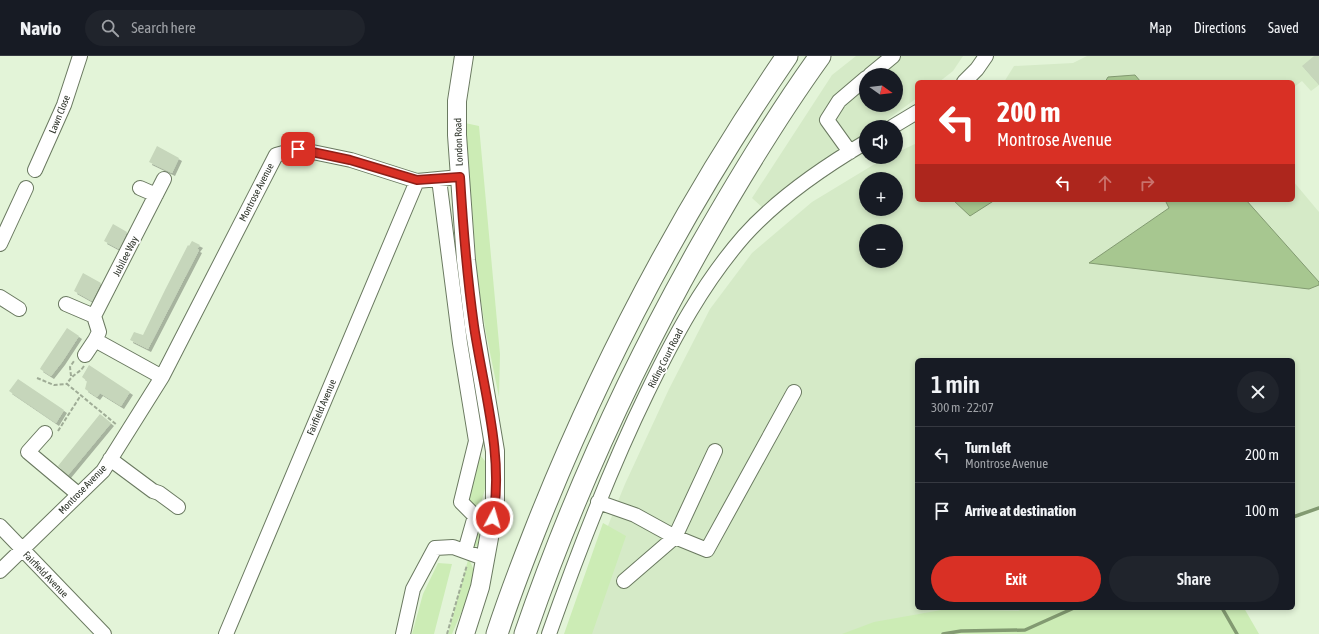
<!DOCTYPE html>
<meta charset="utf-8">
<style>
:root{--surface:#171b24;--page:#20242c;--text:#f1f3f6;--muted:#9ea1a6;--line:#363941;--accent:#d93025}
body{margin:0;font-family:"Asap Condensed",sans-serif;background:var(--page);color:var(--text);height:100vh;display:flex;flex-direction:column;font-size:15px;white-space:nowrap}
*{box-sizing:border-box;margin:0}
p{font-size:13px;color:var(--muted)}
.icon{flex:none;width:22px;height:22px;fill:none;stroke:currentColor;stroke-width:2;stroke-linecap:round;stroke-linejoin:round}
.map{position:relative;flex:1;overflow:hidden}
.drawer{position:absolute;left:915px;top:302px;width:380px;height:252px;display:flex;flex-direction:column;background:var(--surface);border-radius:6px;box-shadow:0 2px 6px #0003}
.drawer>*{flex:none}
.top-card{position:absolute;left:915px;top:24px;width:380px;height:122px;border-radius:6px;box-shadow:0 2px 6px #0003;background:#d93025;color:#fff;overflow:hidden}
.needle{width:26px;rotate:104deg}
.tools{position:absolute;left:859px;top:12px;display:grid;gap:8px}
.tools a{display:grid;place-items:center;width:44px;height:44px;border-radius:50%;background:var(--surface);box-shadow:0 2px 6px #0003;font-size:20px}
.pin{position:absolute;display:grid;place-items:center;width:34px;height:34px;color:#fff;margin:-17px;border-radius:8px;box-shadow:0 2px 6px #0006}
.me{position:absolute;width:44px;margin:-22px;rotate:6deg;stroke-linejoin:round;filter:drop-shadow(0 0 3px #0008)}
.turn{display:flex;align-items:center;gap:14px;height:84px;padding:0 16px;font-size:18px}
.turn .icon{width:52px;height:52px;stroke-width:2.5}
.turn b{display:block;font-size:28px;line-height:34px}
.lanes{display:flex;align-items:center;height:38px;padding:0 16px;background:#0003;justify-content:center;gap:20px;direction:ltr}
.lanes .off{opacity:.35}
.round{display:grid;place-items:center;flex:none;width:42px;height:42px;border-radius:21px;background:var(--page)}
.headline{display:flex;align-items:center;justify-content:space-between;height:68px;padding:0 16px}
h1{font-size:24px;font-weight:600;line-height:30px}
.primary-button{display:flex;gap:8px;margin-top:auto;padding:8px 16px}
.primary-button a{flex:1;height:46px;border-radius:24px;background:var(--accent);color:#fff;font-size:16px;font-weight:600;line-height:46px;text-align:center}
.primary-button a+a{background:var(--page);color:var(--text)}
ul{padding:0;list-style:none}
li{display:flex;align-items:center;gap:12px;height:56px;padding:0 16px;border-top:1px solid var(--line)}
li div{flex:1}
li b{display:block;font-size:15px}
li em{font-style:normal}
header{display:flex;align-items:center;gap:24px;box-sizing:border-box;height:56px;padding:0 20px;background:var(--surface);border-bottom:1px solid var(--line)}
header strong{font-size:19px}
nav{display:flex;gap:22px;margin-inline-start:auto;font-size:14px}
.search{width:280px;height:36px;background:var(--page);display:flex;align-items:center;gap:10px;box-sizing:border-box;padding:0 14px;border-radius:22px;color:var(--muted);font-size:15px}
.map>svg:first-child{display:block}
.built{fill:#d5eac7;fill-rule:evenodd}
.green{fill:#ccecb5}
.water{fill:#a7c790;stroke:#829a71}
.lines{fill:none;stroke-linecap:round;stroke-linejoin:round}
.stream{stroke:#829a71;stroke-width:3.5}
.building{fill:#c6d6bb;filter:url(#shadow)}
.minor-casing{stroke:#6a7960;stroke-width:16}
.major-casing{stroke:#6a7960;stroke-width:20}
.highway-casing{stroke:#6a7960;stroke-width:23}
.path{stroke:#9fac96;stroke-width:2;stroke-dasharray:4 2;stroke-linecap:butt}
.minor{stroke:#fff;stroke-width:14}
.major{stroke:#fff;stroke-width:18}
.highway{stroke:#fff;stroke-width:21}
.route-casing{stroke:#8d1f18;stroke-width:10}
.route{stroke:#d93025;stroke-width:7}
.labels{text-anchor:middle;stroke-width:3.5;stroke-linejoin:round;paint-order:stroke}
.street-label{font-size:10px;fill:#2c3228;stroke:#fff}
</style>
<header>
<strong>Navio</strong>
<div class="search"><svg class="icon" aria-label="search" viewBox="0 0 24 24"><circle cx="10" cy="10" r="6"/><path d="M15 15l6 6"/></svg>Search here</div>
<nav><a>Map</a><a>Directions</a><a>Saved</a></nav>
</header>
<div class="map">
<svg width="1319" height="578" viewBox="0 0 1319 578">
<defs>
<filter id="shadow"><feDropShadow dx="3" dy="3" stdDeviation="0" flood-color="#0004"/></filter>
</defs>
<rect width="100%" height="100%" fill="#e3f4d8"/>
<path class="built" d="M856,0H963L953,15L939,26H917V42L877,71H866V78L839,95L764,153L752,142L832,19ZM866,19H896V49H866Z
M1087,0H1319V29L1311,35L1302,25L1293,32V26H1004L1014,10L1073,7Z
M917,87V144H1293V125L1319,156V452L1293,461V304H917V552H1074L943,578H569L605,477L625,428L669,333L710,253L752,197L812,146L878,106L889,101H896V97ZM866,123H896V153H866ZM866,175H896V205H866Z"/>
<path class="green" d="M465,67L479,70L500,298L499,341L486,277L478,227Z
M480,399L485,405L486,429L478,459L467,449Z
M487,439L488,440L483,485L475,491L473,490Z
M603,467L626,480L592,578H564Z
M468,504L470,505L474,515L473,529L452,578H448Z
M438,507L452,508L434,578H412L423,538Z
M1025,552H1244L1259,578H842L874,566L947,553L1018,555Z"/>
<path class="water" d="M1135,19L1141,26H1105L1108,21Z
M953,144H995L970,160Z
M1165,144H1246L1319,226V229L1309,233L1089,207L1169,152Z"/>
<g class="lines">
<path class="stream" d="M1293,461L1319,452
M1222,552L1237,578
M943,578L961,575L1025,574L1074,552"/>
</g>
<path class="building" d="M1314,0H1319V29L1302,10Z
M157,90L179,102L172,117L149,106Z
M113,168L127,176L119,193L104,185Z
M192,185L200,189L197,193L199,194L148,293L130,284L134,276L143,279L165,234L188,189L189,190Z
M83,217L101,227L92,245L74,235Z
M67,272L79,280L62,306L51,320L40,313L41,311Z
M89,309L130,336L121,350L100,337L97,341L85,333L87,325L82,321Z
M18,323L64,354L56,367L9,335Z
M100,358L111,367L68,419L58,410Z"/>
<g class="lines">
<g class="minor-casing">
<path id="minor" d="M870,19L893,0
M964,26L977,13L986,0
M892,71L917,56
M850,96L827,64L839,45L866,22
M35,114L64,49L80,0
M439,123L460,287L476,385L461,446L475,460L465,495
M140,132L156,139
M0,188L26,132
M0,241L19,253
M66,248L94,260
M95,284L99,276L94,260L164,123
M85,299L95,284L162,321
M45,377L28,396L78,438
M110,403L153,435L159,437L178,451
M598,446L635,459L675,481L707,494L794,336
M0,470L104,578
M0,515L103,415L162,321L276,99L298,93L351,104L417,125L460,121
M624,525L675,481L715,395
M226,578L417,125
M403,578L413,533L435,492L453,491L486,503
M549,578C578,496 609,415 647,337C674,281 703,227 744,180C778,142 822,112 866,86"/>
</g>
<g class="major-casing">
<path id="major" d="M464,0L457,45V79L460,121L466,204L474,270L495,395V449L480,531L465,578"/>
</g>
<g class="highway-casing">
<path id="highway" d="M497,578C508,544 521,510 534,477C600,309 685,149 787,0
M525,578C571,444 630,315 700,191C737,126 776,61 820,0"/>
</g>
<path class="path" d="M84,310C79,318 73,317 67,328L117,369
M71,320L70,311L74,305
M37,322L54,329L67,328
M58,375L81,339
M447,578L467,509"/>
<use href="#minor" class="minor"/>
<use href="#major" class="major"/>
<use href="#highway" class="highway"/>
</g>
<g class="lines">
<g class="route-casing">
<path id="route" d="M298,93L350,104L417,124L460,121C463,171 467,220 474,270C483,332 504,399 493,462"/>
</g>
<use href="#route" class="route"/>
</g>
<g class="labels">
<g class="street-label">
<text transform="translate(59 58) rotate(-68)" y="4">Lawn Close</text>
<text transform="translate(458 86) rotate(-92)" y="4">London Road</text>
<text transform="translate(256 136) rotate(-63)" y="4">Montrose Avenue</text>
<text transform="translate(125 200) rotate(-63)" y="4">Jubilee Way</text>
<text transform="translate(665 302) rotate(-63)" y="4">Riding Court Road</text>
<text transform="translate(321 351) rotate(-67)" y="4">Fairfield Avenue</text>
<text transform="translate(82 433) rotate(-46)" y="4">Montrose Avenue</text>
<text transform="translate(46 518) rotate(46)" y="4">Fairfield Avenue</text>
</g>
</g>
</svg>
<div class="tools">
<a><svg class="needle" viewBox="-14 -14 28 28"><path d="M0-13l5 13h-10z" fill="#e53935"/><path d="M0 13l5-13h-10z" fill="#9ea1a6"/></svg></a>
<a><svg class="icon" aria-label="sound" viewBox="0 0 24 24"><path d="M4 9h4l5-4v14l-5-4H4zM17 9q2 3 0 6"/></svg></a>
<a>+</a>
<a>−</a>
</div>
<div class="pin" style="left:298px;top:93px;background:#d93025"><svg class="icon" aria-label="arrive" viewBox="0 0 24 24"><path d="M6 21V4h12l-3 4 3 4H6"/></svg></div>
<svg class="me" style="left:493px;top:462px" viewBox="-20 -20 40 40"><circle r="17" fill="#d93025" stroke="#fff" stroke-width="3"/><path d="M0-11L8 9 0 5-8 9z" fill="#fff"/></svg>
<div class="top-card">
<div class="turn"><svg class="icon" aria-label="left" viewBox="0 0 24 24"><path d="M17 20v-9H6M10 6l-5 5 5 5"/></svg><div><b>200 m</b>Montrose Avenue</div></div>
<div class="lanes"><svg class="icon" aria-label="left" viewBox="0 0 24 24"><path d="M17 20v-9H6M10 6l-5 5 5 5"/></svg><svg class="icon off" aria-label="ahead" viewBox="0 0 24 24"><path d="M12 20V5M6 11l6-6 6 6"/></svg><svg class="icon off" aria-label="right" viewBox="0 0 24 24"><path d="M7 20v-9h11M14 6l5 5-5 5"/></svg></div>
</div>
<section class="drawer">
<div class="headline"><div><h1>1 min</h1><p>300 m · 22:07</p></div><a class="round"><svg class="icon" aria-label="close" viewBox="0 0 24 24"><path d="M6 6l12 12M18 6L6 18"/></svg></a></div>
<ul>
<li><svg class="icon" aria-label="left" viewBox="0 0 24 24"><path d="M17 20v-9H6M10 6l-5 5 5 5"/></svg><div><b>Turn left</b><p>Montrose Avenue</p></div><em>200 m</em></li>
<li><svg class="icon" aria-label="arrive" viewBox="0 0 24 24"><path d="M6 21V4h12l-3 4 3 4H6"/></svg><div><b>Arrive at destination</b></div><em>100 m</em></li>
</ul>
<div class="primary-button"><a>Exit</a><a>Share</a></div>
</section>
</div>
